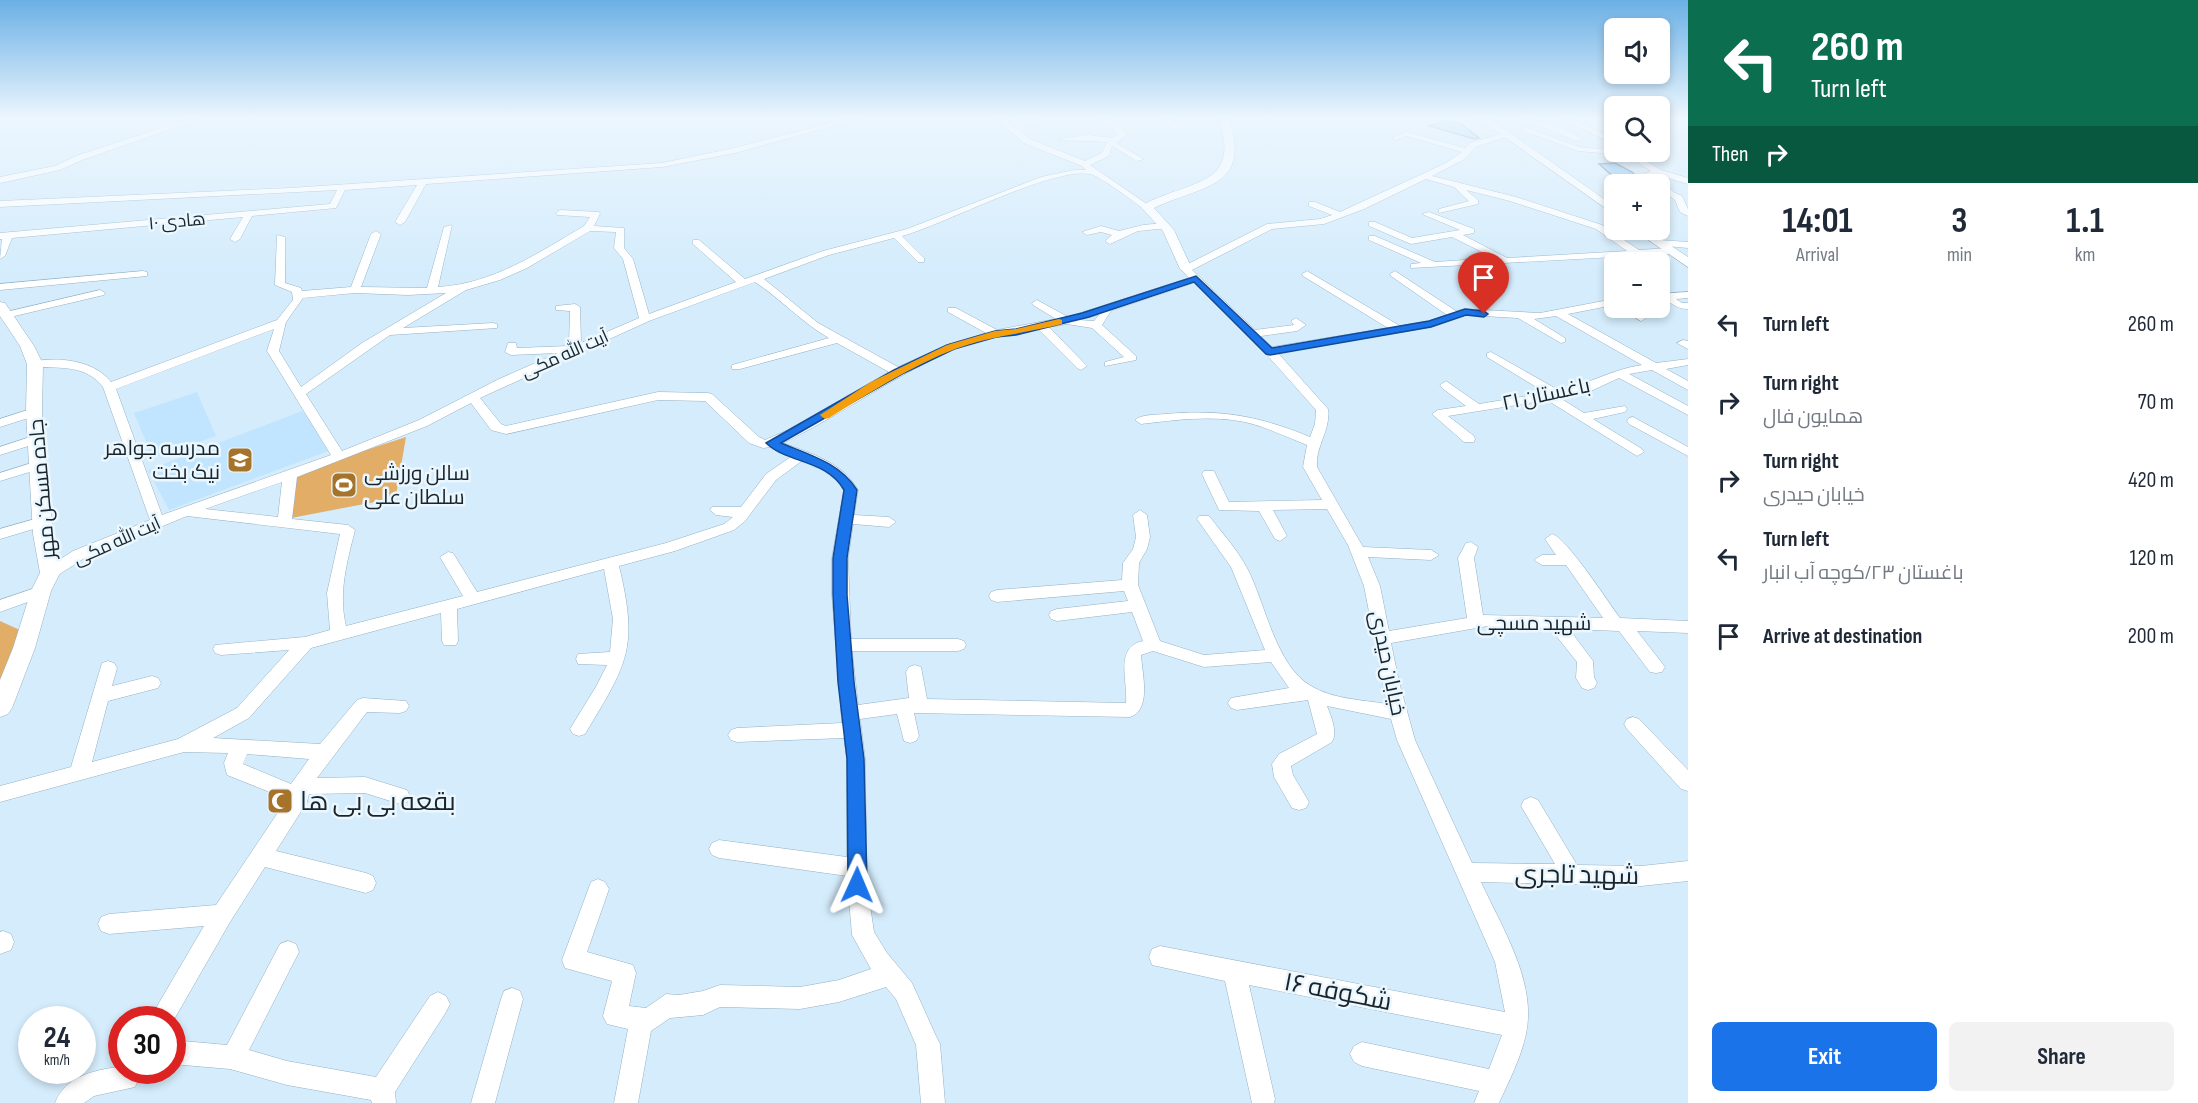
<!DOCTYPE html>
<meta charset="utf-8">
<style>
:root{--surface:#fff;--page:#f2f2f3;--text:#1f2937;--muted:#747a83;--accent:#1a73e8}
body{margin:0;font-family:"Sofia Sans Condensed",Cairo,sans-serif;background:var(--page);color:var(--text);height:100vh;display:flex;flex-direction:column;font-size:22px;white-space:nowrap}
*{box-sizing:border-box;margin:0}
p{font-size:20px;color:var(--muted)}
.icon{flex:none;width:33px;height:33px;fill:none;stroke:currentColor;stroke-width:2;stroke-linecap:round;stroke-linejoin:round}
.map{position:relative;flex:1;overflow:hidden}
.details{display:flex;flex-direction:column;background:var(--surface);width:510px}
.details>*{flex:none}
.hud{background:#0b6e4f;color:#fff;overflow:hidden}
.tools{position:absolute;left:1604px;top:18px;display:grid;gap:12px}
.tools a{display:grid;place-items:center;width:66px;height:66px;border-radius:9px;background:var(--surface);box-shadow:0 3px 9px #0003;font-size:30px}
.speed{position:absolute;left:18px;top:1006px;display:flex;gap:12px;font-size:30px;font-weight:700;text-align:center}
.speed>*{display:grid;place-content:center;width:78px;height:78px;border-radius:50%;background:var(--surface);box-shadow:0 3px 9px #0003;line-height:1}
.speed small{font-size:15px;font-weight:400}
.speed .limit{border:9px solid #d22;background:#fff;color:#111}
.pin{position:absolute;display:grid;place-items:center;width:51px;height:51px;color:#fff;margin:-62px -26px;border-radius:50% 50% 50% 0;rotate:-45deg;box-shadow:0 0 6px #0007}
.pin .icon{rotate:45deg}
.me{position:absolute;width:66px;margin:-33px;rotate:1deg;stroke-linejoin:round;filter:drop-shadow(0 0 4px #0008)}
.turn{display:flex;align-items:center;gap:21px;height:126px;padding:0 24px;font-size:27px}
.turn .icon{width:78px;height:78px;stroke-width:2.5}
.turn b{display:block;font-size:42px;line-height:51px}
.then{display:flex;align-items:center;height:57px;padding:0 24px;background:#0003;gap:12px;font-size:22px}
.eta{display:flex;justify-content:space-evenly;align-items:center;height:102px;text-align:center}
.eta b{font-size:36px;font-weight:700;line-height:42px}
.cta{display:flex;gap:12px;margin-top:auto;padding:12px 24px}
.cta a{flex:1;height:69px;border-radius:9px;background:var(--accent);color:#fff;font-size:24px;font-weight:700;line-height:69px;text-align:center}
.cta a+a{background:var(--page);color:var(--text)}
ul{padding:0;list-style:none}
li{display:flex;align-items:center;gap:18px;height:78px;padding:0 24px}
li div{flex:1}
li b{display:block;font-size:22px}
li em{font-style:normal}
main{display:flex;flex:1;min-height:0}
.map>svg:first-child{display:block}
.built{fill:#c1e5fe}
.green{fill:#e2ad67}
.building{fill:#89cdfb;stroke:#647e90;stroke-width:1.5}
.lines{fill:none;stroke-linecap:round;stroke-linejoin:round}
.minor-casing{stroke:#95b1c4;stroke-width:1}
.major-casing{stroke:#95b1c4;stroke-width:1}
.minor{fill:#fff;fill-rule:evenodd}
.major{fill:#fff;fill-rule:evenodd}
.route{fill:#1a73e8;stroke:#114b97;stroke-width:1.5}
.slow{fill:#f59e0b}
.labels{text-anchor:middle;stroke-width:5;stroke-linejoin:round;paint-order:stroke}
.far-street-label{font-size:18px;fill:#19242b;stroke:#ebf7ff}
.street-label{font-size:21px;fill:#19242b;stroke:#ebf7ff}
.poi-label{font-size:21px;fill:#19242b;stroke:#ebf7ff;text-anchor:end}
.near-poi-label{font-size:26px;fill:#19242b;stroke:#ebf7ff;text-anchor:start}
.near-street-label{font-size:26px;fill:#19242b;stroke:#ebf7ff}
</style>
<main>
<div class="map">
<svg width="1688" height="1103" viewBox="0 0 1688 1103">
<rect width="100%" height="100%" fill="#d4ecfc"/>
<path class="built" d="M197,392L216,436L153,458L134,413Z
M302,411L334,449L169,510L148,470Z"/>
<path class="green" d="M406,437L396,495L380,501L291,518L290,475Z
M0,621L22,631L0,681Z"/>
<path class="building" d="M1446,121L1461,124L1479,138L1475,139L1429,126Z
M1615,163L1632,172L1640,180L1616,179L1599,164Z"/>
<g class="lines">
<g class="minor-casing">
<path id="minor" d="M188,119H200L82,160L60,170L0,183V177L55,166L76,156Z
M846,119H859L735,153L662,167L426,184L405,222L400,225L395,222L417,185L345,190L336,208L252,216L240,239L235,242L230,239L243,217L12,238L5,256L0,259L2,239H0V233L330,204L337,190L0,207V201L290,188L662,163L734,148Z
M996,119H1005L1030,139L1085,161L1102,153L1107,142C1095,140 1065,142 1059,139L1088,135L1112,138L1118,134L1101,119H1110L1127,134L1116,143L1144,159L1137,161L1112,146L1109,156L1090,165L1151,207L1144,209C1133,201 1100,176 1090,174C1051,167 946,224 902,236L924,258V262H918L894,238L829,255L764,279L818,323L898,367L947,345L986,333L948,312V308H956L997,330L1056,319L1033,305L1032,303L1037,300L1068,317L1189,278L1181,269L1182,267L1267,224L1320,219L1332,215L1309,206V202H1315L1340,212L1446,163L1462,152L1406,136L1396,140L1392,138L1406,132L1465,148L1470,143L1508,132V136L1476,147L1463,160L1432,176L1516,197L1602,225L1639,250L1670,248L1675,251L1670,254L1411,268V264L1421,263L1369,240V236H1375L1435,262L1494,258L1452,237L1411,244L1369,226V222H1375L1412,238L1460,230L1422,214L1429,212L1474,229V233L1463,235L1507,258L1627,251L1596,229L1510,201L1466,190L1478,200V204L1439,213V209L1469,201L1454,187L1426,179L1364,209L1324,224L1272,229L1192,270L1255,330L1294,325L1291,321L1296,318L1306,325L1297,331L1261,336L1272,347L1388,328L1303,276L1302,274L1307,271L1400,326L1429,321L1447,315L1391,276L1390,274L1395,271L1456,311L1465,309L1540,313L1614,299V305L1568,314L1656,363L1688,359V365L1666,369L1688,381V390L1652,370L1629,374L1688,406V415L1619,378L1593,390L1560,398L1584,413L1625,406L1627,409L1625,412L1593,419L1642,449L1644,452L1637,456L1547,400L1448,416L1474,436L1475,439L1474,442H1464L1432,414L1438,410L1466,406L1442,388L1440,385L1446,381L1479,404L1546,393L1487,357V353L1491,352L1560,391C1588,384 1613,369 1642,365L1556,316L1534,319L1565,338V342L1561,343L1518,318L1466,315L1431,327L1278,353L1328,409C1331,431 1315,446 1317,467L1363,547L1431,550L1439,555L1431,560L1368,557L1380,586L1389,631L1467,618L1458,558L1466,543L1471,542L1478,547L1474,558L1483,615L1603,618L1566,565H1542L1534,560L1542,555H1556L1545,539L1552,534C1567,538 1608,602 1620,618L1688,621V633L1637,631L1665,667L1662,672L1656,673L1650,672L1619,631L1569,629L1593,661L1594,677L1597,683L1594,688L1588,690L1582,688L1576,678L1577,662L1550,628L1488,626L1391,643L1399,682L1415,740L1472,863L1555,864L1521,806L1524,800L1531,797L1538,800L1577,865L1641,866L1688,861V881L1641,886L1481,882C1502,928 1537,982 1526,1034C1521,1058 1509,1081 1499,1103H1474L1479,1091L1362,1066L1354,1062L1350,1054L1354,1046L1362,1042L1489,1069L1502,1035L1249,985L1275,1099L1274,1103H1252L1225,981L1152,965L1149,957L1152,949L1160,946L1505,1012L1495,962L1397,740L1391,719L1327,706C1331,717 1338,731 1332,742L1291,766L1293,775L1309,802L1306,808L1299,810L1292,808L1274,777L1272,764L1279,754L1317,734L1308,700L1237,710L1231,708L1228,703L1231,698L1289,688L1271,662L1204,667L1153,651L1141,655C1142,673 1152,710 1130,717L914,713L919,736L916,741L910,743L904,741L897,714L860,719L865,759L867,885L874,932L887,953L912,983L936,1036L940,1044L945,1103H921L916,1045L896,999L886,987L839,1002L800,1009L720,1007L703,1015L670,1018L651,1031L638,1103H614L628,1029L607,1024L603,1016L612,981L565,968L562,960L591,882L598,879L605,882L609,889L587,952L633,965L636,973L629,1006L646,1008L666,994L679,995L703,991L720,985L800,987L839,980L871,969L852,935L847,876L719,858L712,855L709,849L712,843L719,840L847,857V759L844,738L737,742L731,740L728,735L731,730L737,728L842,723L832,595V558L844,490C835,474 820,468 803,460L776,480L745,521L734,530L675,551L619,566C639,649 627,664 585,734L579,736L573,734L570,729L597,685L607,665L578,664L576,659L578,654L610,652L613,619L604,569L457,609L458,641L456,645H444L442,641L441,613L311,648L249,718L213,738L320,744L357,700L363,698L406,701L409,706L406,711L400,713L367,712L317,778L365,777L407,790L410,796L407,802L400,804L365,793L309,794L307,802L276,851L366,873L373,876L376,883L373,890L366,893L265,867L230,922L172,1023V1020H149L204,926L109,934L101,931L98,924L101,917L109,914L216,905L287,799L227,775L224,763L228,753L184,752L0,802V786L71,767L102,663L108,661L114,663L117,668L112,686L152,676L158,678L161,683L158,688L108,701L92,762L178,739L237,708L289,650L221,655L215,653L213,649L215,645L305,637L330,630L327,593L340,534L187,516L83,559L55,577H45L42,573L45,569L73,551L150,520L103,387C86,365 61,368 35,367L31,366V362C57,356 94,360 111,382L277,320L293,300L292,292L275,285L277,235L285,237V283L301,288L302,291L351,287L371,234L376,231L381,234L361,287L427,288L444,227L452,225L438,287C493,284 538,253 584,226L590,217L557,215L556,213L560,210L599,212L600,214L594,226L624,228V248L633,259L649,314L736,282L693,244V240H699L745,279L823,251L907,229L1041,177L1074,170H1086L1082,166L1024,143ZM590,231L616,232L614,248L623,259L639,318L581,343L580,307L575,304L556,306V310L570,311L569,346L517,348L516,343H508L505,352L511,355L558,353L499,379L419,420L342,451L306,394L390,335L497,328V324L493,323L403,328L466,290L500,280L527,268ZM755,282C781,299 802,323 829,338L732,365V369H740L837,343L889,372L788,430L765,440L759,437L712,394L708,393L658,392L506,426L501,424L480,398L649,321ZM1194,283L1261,348L1316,410L1315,424L1310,437C1259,416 1221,409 1166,414C1156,415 1142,414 1135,420L1141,424C1175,420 1211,415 1245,422C1266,427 1287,437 1307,445L1303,467L1322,500L1229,502L1214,471H1204L1202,474L1219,510L1259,511L1275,539L1280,541L1287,536L1273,510L1327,509L1348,545L1364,586L1387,704C1363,700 1332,699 1311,686C1275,665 1266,604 1247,568C1237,549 1222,533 1209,516H1199L1197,519L1231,567L1265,650L1204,655L1160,641L1138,585L1139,563L1147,549L1150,537L1147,515L1140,510L1133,515L1136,537L1133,549L1123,563L1122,580L997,590L991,592L989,596L991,600L997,602L1124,591L1128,601L1057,609L1051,611L1049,615L1051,619L1057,621L1132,612L1143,641C1114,647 1128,681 1126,703L927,699L921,667L915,665L909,667L906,672L909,698L858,705L852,651H958L964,649L966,645L964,641L958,639H851L848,558L853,524L889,527L896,522L889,517L854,515L858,490C842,462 812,454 783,443C841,415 893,376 953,350C980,339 1010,335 1038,329L1077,368L1081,370L1087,366L1085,364L1049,327L1067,324L1092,328L1124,357L1105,362V366L1136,360V356L1102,325L1111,311ZM355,293L408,295L446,293L362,343L301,387L279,351L286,322L303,298ZM1099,315L1094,321L1079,320ZM274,329L267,351L331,455L162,515L116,389ZM658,400L705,401L749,443L763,448L771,447L792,456L766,474L741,507H712L710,510L716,515L733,517L724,524L666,543L477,592L453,553L448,552L440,557L463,596L346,626C338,593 347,562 355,530L348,525L292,519L297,477L427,426L471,403L491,430L506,434ZM282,482L278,517L205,509ZM247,754L309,759L291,784L243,764Z
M1024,119H1033L1038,124L1031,126Z
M1162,119H1170L1180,128L1173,130Z
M1526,119L1560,127L1583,139L1576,141L1554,131L1526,123Z
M1562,119H1572L1614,139V144Z
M1521,126L1579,147L1631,152L1661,170L1688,178V184L1658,175L1655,176L1675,193L1682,196L1688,209V216L1680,212L1675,200L1659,188V184H1655L1646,177V173L1651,171L1626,155L1578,151L1521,130Z
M1165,223L1168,224V228L1138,231L1110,244L1105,241L1112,235L1101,232L1087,235L1082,232L1101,226L1119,231L1143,225Z
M1659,240L1688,242V248L1656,245L1654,243Z
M143,271L147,272V276L0,290V284Z
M100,290L105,293L104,295L6,318L1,315L2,313Z
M1688,292V298L1676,299L1682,303H1688V309C1675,309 1669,299 1659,300V294Z
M1619,308H1631L1646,318L1641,321Z
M1683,340L1688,341V349L1677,343Z
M34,408L38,409L40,412L38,415L0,427V419Z
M1633,417L1688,447V456L1629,424L1627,421L1629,418Z
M36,435L41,436L42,439L41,442L0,455V447Z
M38,461L45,465L43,468L0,481V473Z
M42,517L49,522L47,525L0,539V529Z
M41,586L47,587L49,591L47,595L0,612V600Z
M1633,717L1639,719L1688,770V791L1681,789L1627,729L1624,724L1627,719Z
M3,931L11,934L14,942L11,950L0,954V932Z
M288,941L296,944L299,952L249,1050L287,1061L376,1077L430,996L438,992L446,996L450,1004L446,1012L395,1092L396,1103H372L371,1100L287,1085L230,1069L172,1064V1040L227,1045L280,944Z
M512,988L520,991L523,999L495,1103H471L501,999L504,991Z
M122,1062V1071H142L135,1087L94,1096L84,1103H55C65,1077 93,1070 119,1067Z"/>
</g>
<g class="major-casing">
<path id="major" d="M1219,119H1229C1252,189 1201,185 1154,208L1174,230L1192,269L1186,273L1180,269L1163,231L1141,207C1149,200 1161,197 1170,193C1215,178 1235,170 1219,119Z
M1479,119H1490L1614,206V214Z
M1634,230H1647L1688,257V267Z
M0,302L5,303L34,346L43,364L42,412L53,534L60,573L51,591L35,648L12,708L8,714L0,717V680L13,648L31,591L40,573L33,534L26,412L27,364L20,346L0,316Z"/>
</g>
<use href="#minor" class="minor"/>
<use href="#major" class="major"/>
</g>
<linearGradient id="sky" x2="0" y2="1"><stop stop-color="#6bb0e5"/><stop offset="0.43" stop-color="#ecf6fe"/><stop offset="1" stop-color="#ecf6fe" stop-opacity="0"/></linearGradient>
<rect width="1688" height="274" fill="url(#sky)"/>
<path class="route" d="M1196,276L1272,348L1429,321L1465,309L1484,311L1488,314L1484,317L1466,315L1431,327L1270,355L1266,354L1194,282L1089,317L1016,335L996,337L954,349L902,374L781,443C810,455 840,463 857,490L847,558V595L854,682L864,759L867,885L864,891L857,894L850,891L848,885L847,759L838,682L833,595V558L844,490C826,459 788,464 766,443L894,370L947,345L995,331L1016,329L1082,313Z"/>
<path class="slow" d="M1059,319L1062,320V324C1027,333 989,336 955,349C911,366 869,393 829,418L825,419L820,415L871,382L947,345L995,331L1016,329Z"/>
<defs>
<g id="school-square" transform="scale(1.35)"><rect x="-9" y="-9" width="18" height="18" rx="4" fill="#a57329" stroke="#ebf7ff"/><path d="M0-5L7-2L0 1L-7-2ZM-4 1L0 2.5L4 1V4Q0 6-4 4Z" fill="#fff"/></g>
<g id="stadium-square" transform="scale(1.35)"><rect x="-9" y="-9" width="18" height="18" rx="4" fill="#a57329" stroke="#ebf7ff"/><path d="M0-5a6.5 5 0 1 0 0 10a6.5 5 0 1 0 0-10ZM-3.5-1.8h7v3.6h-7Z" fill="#fff"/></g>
<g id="mosque-square" transform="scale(1.35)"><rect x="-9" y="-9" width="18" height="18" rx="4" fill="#a57329" stroke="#ebf7ff"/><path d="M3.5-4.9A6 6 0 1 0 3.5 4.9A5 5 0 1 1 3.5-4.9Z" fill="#fff"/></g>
</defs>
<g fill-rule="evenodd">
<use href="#school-square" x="240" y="460"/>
<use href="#stadium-square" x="344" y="485"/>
<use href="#mosque-square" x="280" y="801"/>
</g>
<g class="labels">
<g class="far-street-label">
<text transform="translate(177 221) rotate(-5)" y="6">هادی ۱۰</text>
<text transform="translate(565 354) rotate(-24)" y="6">آیت الله مکی</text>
<text transform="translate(117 541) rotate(-24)" y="6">آیت الله مکی</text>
</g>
<g class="street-label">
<text transform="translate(1546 394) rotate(-12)" y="7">باغستان ۲۱</text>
<text transform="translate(42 489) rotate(-95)" y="7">جاده مسکن مهر</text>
<text x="1534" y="630">شهید مسچی</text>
<text transform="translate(1388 663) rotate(78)" y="7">خیابان حیدری</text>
</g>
<g class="poi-label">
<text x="220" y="455">مدرسه جواهر<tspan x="220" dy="24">نیک بخت</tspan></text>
<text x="364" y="480" text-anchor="start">سالن ورزشی<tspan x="364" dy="24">سلطان علی</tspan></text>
</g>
<g class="near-poi-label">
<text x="300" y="810">بقعه بی بی ها</text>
</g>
<g class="near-street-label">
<text transform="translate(1577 874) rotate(1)" y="9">شهید تاجری</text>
<text transform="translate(1338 991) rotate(11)" y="9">شکوفه ۱۶</text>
</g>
</g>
</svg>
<div class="tools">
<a><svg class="icon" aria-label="sound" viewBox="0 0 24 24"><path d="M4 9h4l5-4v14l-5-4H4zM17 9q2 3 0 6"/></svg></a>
<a><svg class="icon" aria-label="search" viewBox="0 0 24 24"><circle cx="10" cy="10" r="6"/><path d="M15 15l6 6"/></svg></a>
<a>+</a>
<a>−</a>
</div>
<div class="speed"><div>24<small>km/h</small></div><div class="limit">30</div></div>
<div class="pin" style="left:1484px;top:314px;background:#d93025"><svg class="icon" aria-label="arrive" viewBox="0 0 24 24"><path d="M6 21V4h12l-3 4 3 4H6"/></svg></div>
<svg class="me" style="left:857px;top:885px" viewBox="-20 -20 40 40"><path d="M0-17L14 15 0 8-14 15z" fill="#1a73e8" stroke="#fff" stroke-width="4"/></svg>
</div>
<section class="details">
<div class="hud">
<div class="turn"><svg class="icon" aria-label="left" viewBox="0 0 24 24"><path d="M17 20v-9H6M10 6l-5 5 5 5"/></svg><div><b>260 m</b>Turn left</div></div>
<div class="then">Then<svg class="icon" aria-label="right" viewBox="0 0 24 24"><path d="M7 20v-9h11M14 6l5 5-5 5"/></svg></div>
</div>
<div class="eta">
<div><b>14:01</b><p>Arrival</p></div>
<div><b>3</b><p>min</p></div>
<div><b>1.1</b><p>km</p></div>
</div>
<ul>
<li><svg class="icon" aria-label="left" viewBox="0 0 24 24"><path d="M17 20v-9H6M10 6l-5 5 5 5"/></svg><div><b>Turn left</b></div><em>260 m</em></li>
<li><svg class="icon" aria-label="right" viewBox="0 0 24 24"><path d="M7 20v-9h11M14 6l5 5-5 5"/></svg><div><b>Turn right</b><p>همایون فال</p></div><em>70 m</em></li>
<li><svg class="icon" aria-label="right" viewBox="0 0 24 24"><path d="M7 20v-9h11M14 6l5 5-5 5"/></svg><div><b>Turn right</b><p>خیابان حیدری</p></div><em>420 m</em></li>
<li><svg class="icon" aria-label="left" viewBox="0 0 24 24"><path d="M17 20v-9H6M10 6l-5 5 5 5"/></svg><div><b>Turn left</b><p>باغستان ۲۳/کوچه آب انبار</p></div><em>120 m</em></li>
<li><svg class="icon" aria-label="arrive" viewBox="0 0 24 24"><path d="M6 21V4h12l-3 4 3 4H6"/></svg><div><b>Arrive at destination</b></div><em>200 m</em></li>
</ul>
<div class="cta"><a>Exit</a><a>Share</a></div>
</section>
</main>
